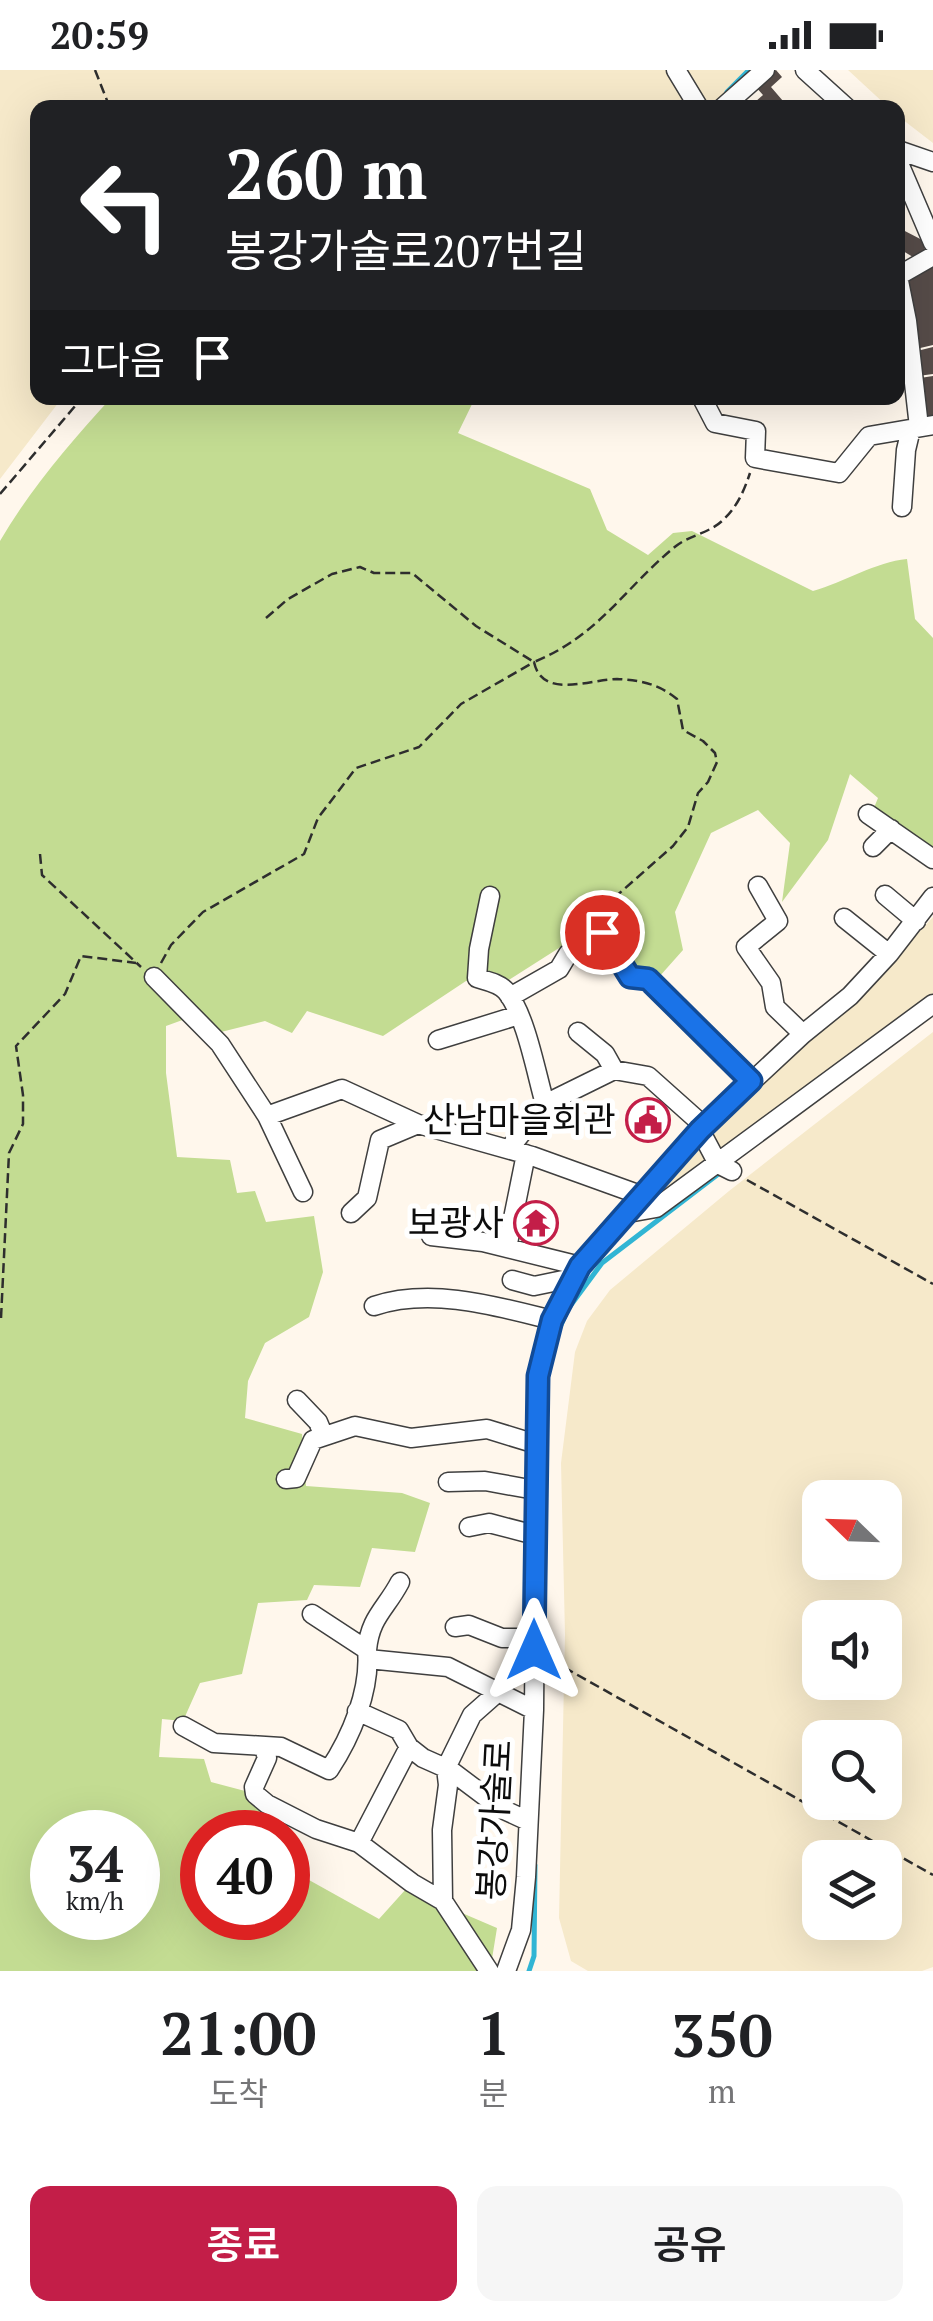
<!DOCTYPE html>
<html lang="ko">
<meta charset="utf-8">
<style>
:root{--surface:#fff;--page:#f6f6f6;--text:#202124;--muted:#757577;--accent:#c31e48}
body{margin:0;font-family:"PT Serif","Noto Sans KR",serif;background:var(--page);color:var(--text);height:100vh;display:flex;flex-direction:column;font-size:38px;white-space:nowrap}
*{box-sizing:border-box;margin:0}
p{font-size:32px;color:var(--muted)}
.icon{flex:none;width:55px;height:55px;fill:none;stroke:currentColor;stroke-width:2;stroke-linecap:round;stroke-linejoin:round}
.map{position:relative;height:1901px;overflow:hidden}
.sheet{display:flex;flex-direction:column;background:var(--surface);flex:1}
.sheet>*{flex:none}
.top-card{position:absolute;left:30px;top:30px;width:875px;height:305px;border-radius:20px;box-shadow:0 10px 40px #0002;background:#202124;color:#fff;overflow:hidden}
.needle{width:65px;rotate:293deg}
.tools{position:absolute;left:802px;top:1410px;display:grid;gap:20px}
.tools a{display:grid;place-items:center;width:100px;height:100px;border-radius:20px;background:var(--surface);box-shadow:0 10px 40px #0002;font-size:50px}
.speed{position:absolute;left:30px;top:1740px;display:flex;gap:20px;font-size:50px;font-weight:700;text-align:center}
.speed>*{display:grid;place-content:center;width:130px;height:130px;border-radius:50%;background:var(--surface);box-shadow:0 10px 40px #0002;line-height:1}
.speed small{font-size:25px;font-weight:400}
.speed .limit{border:15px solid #d22;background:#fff;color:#111}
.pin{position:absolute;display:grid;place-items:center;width:85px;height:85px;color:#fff;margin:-42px;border:5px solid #fff;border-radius:50%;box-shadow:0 2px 10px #0007}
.me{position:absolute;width:110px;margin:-55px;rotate:0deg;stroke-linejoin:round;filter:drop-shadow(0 0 8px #0008)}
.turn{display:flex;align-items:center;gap:35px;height:210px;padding:0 30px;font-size:45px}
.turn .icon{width:130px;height:130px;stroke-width:2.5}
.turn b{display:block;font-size:70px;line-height:85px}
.then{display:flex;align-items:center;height:95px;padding:0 30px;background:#0003;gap:20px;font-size:38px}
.eta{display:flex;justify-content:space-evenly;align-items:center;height:170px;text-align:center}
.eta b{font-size:60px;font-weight:600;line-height:70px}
.action{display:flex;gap:20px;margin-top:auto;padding:20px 30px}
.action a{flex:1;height:115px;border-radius:20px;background:var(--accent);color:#fff;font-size:40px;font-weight:600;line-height:115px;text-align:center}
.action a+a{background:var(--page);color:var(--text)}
.status{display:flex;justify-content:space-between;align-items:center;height:70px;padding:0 50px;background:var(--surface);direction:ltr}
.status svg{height:28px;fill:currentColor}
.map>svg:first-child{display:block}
.farmland{fill:#f6e9ca;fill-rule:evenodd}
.forest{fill:#c3dc92;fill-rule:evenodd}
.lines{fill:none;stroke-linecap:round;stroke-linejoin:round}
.stream{stroke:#31b5d4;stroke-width:5}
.building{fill:#554b48}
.minor-casing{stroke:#3f3f3f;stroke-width:21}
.path{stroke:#2e2e2e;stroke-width:2.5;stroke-dasharray:10 5;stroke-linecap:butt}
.minor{stroke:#fff;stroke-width:18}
.route-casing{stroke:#114b97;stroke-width:25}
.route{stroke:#1a73e8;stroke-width:18}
.labels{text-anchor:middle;stroke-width:10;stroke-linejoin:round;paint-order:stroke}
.poi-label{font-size:35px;fill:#0c0c0c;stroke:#fff;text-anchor:end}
.street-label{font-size:35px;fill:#0c0c0c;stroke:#fff}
</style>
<div class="status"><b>20:59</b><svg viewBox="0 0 49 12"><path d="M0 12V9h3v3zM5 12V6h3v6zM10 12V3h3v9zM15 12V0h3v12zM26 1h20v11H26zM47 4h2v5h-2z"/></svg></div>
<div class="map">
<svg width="933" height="1901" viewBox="0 0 933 1901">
<rect width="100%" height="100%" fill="#fff7ec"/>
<path class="farmland" d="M0,0H753L714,37L38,38V328H62L0,409Z
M848,0H933V73L898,46V38L888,37Z
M933,847V928L666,1126L661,1121L697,1069L720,1045L852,934Z
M933,962V1897L922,1901H588L571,1891L559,1848L565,1564L561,1393L575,1282L587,1251L610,1220L729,1121ZM820,1428H885V1492H820ZM820,1548H885V1612H820ZM820,1668H885V1732H820ZM820,1788H885V1852H820Z"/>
<path class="forest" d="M111,328H475L458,363L590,419L607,460L648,485L673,463L692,461L813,521C844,512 876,492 907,489L915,549L933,568V788L869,750L878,728L850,704L828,770L782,832L790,773L758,740L711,763L675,842L683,880L651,916L592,857L504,913L466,911L383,966L307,941L292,963L265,951L213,964L188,948L166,956V1003L177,1087L230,1090L237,1123L255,1121L266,1152L314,1146L323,1202L309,1247L265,1273L248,1311L245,1348L302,1364L306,1416L402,1423L430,1433L415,1482L372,1478L360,1517L314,1515L307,1530L258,1533L242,1604L200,1613L183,1651L162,1649L159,1687L204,1689L211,1712L245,1721L270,1739L259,1762H202V1848H288V1822L309,1810L379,1849L406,1819L497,1858L490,1901H0V471C31,418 70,373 111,328ZM52,1762H138V1848H52Z"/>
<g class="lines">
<path class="stream" d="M727,22L749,0
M557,1264L568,1239L602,1193L721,1102
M529,1901L534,1886L535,1795"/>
</g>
<path class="building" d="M776,0L782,7L771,17L789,38H760L755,32L763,25L755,16Z
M901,159L928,173L918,190L898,178Z
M933,192V275L916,279L900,206Z
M933,277V304L918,306L917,281Z
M933,306V352H921L920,308Z"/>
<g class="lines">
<g class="minor-casing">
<path id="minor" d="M676,0L699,38
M805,0L847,38
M722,38L765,0
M898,80L933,92
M898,91L933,173
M702,328L715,353L756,361L755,388L839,403L869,366L933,355
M919,357L907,251L898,206L933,186
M902,437L906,380L911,359
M868,744L933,789
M873,777L891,759
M758,816L778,851L746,877L771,913L775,937L803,964
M885,825L916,851
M490,826L479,879L477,908C487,911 499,913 506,921C526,945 536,1003 545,1034L509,1079
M844,848L889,884
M154,907L220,974L267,1046L342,1019L418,1054
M510,927L559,899L568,884L602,863L630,907L647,909L751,1011
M578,962L605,984L614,1000L648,1006L704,1056
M438,970L519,945
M545,1034L614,1000
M267,1046L303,1122
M700,1060L718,1094L732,1101
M351,1143L367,1128L380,1070L418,1054L532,1086L643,1126
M628,1143L656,1138L933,934
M431,1166L483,1172L580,1196
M507,1178L526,1084
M512,1210L534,1216L573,1208
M374,1236C431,1217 496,1236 552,1250
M297,1330L318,1352L323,1364
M286,1409L296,1408L313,1370L355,1356L411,1368L487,1359L536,1374
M448,1412L485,1411L535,1420
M469,1457L489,1453L535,1465
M455,1557L469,1555L502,1568H533
M367,1580C370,1547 386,1539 400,1512
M368,1589L448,1597L534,1640
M357,1641L399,1660L409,1677L423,1688L450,1700L502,1739L528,1751
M183,1656L214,1673L281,1677L329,1700C351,1667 371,1620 367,1580L312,1544
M264,1678L267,1688L254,1717L255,1724L267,1734L316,1759L359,1773L412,1813L443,1831L489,1901
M359,1773L409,1677
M443,1831L442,1760L448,1715L446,1698L472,1645L498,1622
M506,1901L521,1860L526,1807L534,1640L537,1306L552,1250L580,1196L700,1060L803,964L850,926L889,884L933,827"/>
</g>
<path class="path" d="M95,0L110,38
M0,424L82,328
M266,548L288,529L332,504L360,497L374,503H412L476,556L534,592C600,565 624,518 676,476C690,465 710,463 723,450C737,437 744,421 750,403
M40,784L42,805L141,897
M161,893L171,875L203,842L304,784L318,748L356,698L419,677L461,634L534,592C542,630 591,609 617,609C640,610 659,614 677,629L683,660L703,671L715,683L717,692L708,712L698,723L688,757L673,776L614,828L609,848
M747,1110L933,1214
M1,1248L9,1083L23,1054V1025L16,976L65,924L81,886L136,893
M551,1590L933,1805"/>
<use href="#minor" class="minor"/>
</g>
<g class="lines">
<g class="route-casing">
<path id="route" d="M534,1580L538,1306L552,1250L580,1196L700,1060L751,1011L648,909L630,907L602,862"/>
</g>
<use href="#route" class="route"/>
</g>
<defs>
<g id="civic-ring" transform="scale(2.25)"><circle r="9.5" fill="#fff" stroke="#c31e48" stroke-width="1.5"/><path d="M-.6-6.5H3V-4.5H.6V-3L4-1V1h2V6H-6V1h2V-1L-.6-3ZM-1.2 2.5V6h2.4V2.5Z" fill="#c31e48"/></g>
<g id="temple-ring" transform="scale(2.25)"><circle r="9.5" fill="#fff" stroke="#c31e48" stroke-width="1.5"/><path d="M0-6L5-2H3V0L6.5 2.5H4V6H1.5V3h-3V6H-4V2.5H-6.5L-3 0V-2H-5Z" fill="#c31e48"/></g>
</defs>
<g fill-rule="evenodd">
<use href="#civic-ring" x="648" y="1050"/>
<use href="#temple-ring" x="536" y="1153"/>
</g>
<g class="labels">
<g class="poi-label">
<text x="616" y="1062">산남마을회관</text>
<text x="504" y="1165">보광사</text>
</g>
<g class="street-label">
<text transform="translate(495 1750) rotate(-87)" y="12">봉강가술로</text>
</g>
</g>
</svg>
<div class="tools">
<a><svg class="needle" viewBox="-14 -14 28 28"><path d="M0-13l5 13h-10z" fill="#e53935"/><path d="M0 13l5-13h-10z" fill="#757577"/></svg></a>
<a><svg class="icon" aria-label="sound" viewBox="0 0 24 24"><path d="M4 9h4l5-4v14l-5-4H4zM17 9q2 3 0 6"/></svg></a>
<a><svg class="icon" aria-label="search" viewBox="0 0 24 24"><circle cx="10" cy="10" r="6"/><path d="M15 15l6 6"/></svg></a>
<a><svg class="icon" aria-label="layers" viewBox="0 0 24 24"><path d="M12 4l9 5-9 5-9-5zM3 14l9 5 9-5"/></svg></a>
</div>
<div class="speed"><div>34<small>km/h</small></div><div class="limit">40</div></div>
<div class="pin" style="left:602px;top:862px;background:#d93025"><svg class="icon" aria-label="arrive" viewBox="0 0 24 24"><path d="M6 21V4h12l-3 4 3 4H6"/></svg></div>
<svg class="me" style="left:534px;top:1580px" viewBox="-20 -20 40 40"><path d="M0-17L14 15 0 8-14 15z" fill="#1a73e8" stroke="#fff" stroke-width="4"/></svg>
<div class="top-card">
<div class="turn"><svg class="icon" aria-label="left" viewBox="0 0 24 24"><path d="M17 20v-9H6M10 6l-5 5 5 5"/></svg><div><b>260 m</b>봉강가술로207번길</div></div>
<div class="then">그다음<svg class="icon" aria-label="arrive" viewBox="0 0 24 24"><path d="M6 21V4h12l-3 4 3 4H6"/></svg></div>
</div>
</div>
<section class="sheet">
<div class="eta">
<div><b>21:00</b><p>도착</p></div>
<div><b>1</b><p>분</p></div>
<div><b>350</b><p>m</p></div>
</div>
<div class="action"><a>종료</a><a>공유</a></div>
</section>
